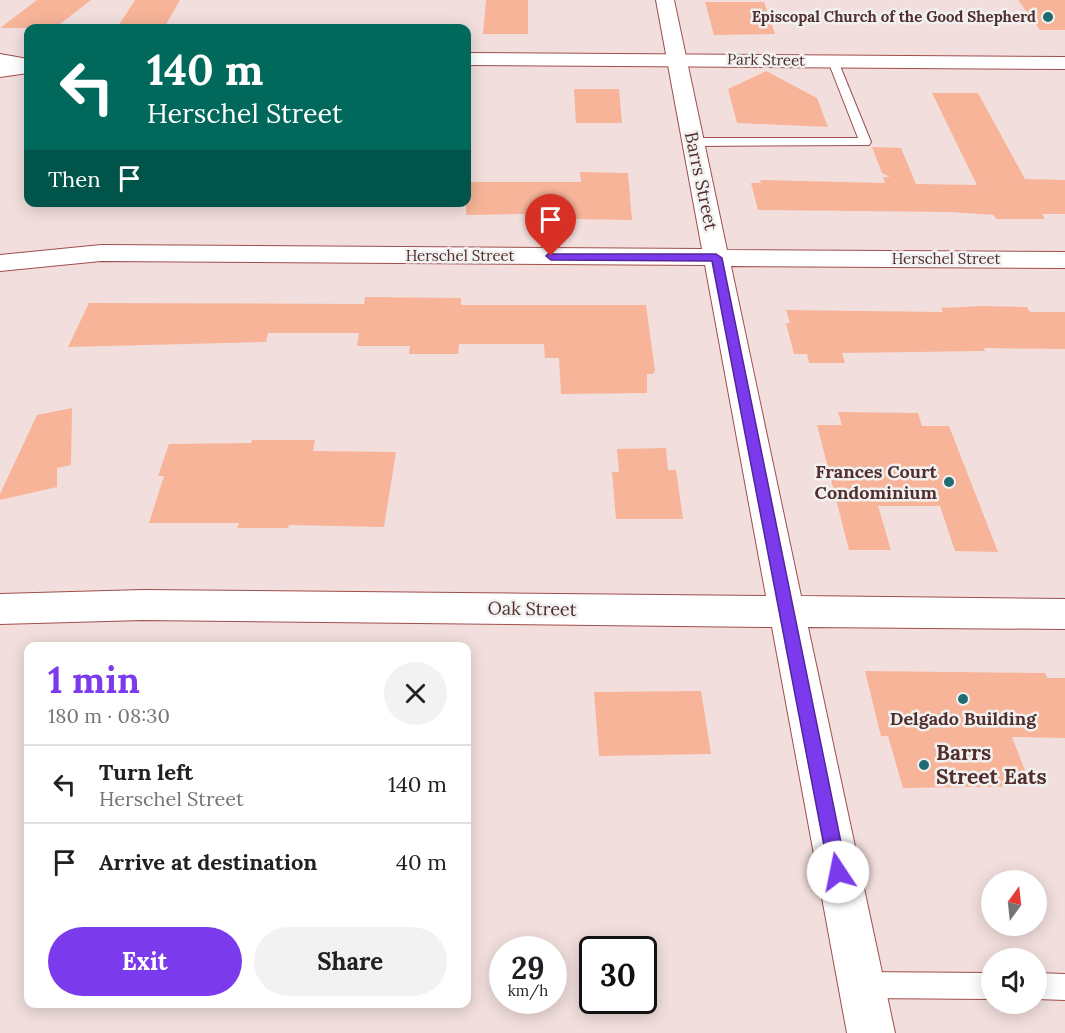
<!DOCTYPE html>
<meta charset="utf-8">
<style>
:root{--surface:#fff;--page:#f2f2f2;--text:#202124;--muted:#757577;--line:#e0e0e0;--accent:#7c3aed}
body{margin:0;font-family:Lora,serif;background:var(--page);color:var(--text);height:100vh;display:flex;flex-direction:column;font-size:22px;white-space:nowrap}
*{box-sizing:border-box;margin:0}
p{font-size:20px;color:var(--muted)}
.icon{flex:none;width:33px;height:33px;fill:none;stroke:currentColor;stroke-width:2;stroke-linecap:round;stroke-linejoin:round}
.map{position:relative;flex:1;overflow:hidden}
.drawer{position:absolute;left:24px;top:642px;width:447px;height:366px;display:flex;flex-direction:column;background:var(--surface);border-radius:12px;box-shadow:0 3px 15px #0003}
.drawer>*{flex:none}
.banner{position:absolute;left:24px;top:24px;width:447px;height:183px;border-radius:12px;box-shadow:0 3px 15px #0003;background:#00695c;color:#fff;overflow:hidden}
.needle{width:39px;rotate:15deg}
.fabs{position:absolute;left:981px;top:870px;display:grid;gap:12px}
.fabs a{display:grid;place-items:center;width:66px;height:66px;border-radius:50%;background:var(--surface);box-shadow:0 3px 15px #0003;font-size:30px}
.speed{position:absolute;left:489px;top:936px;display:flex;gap:12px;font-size:30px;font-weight:700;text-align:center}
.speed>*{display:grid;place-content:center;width:78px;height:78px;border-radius:50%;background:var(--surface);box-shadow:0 3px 15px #0003;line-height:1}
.speed small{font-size:15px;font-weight:400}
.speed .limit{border:3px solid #111;border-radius:9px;background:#fff;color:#111}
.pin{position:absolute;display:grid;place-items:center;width:51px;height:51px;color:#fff;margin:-62px -26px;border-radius:50% 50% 50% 0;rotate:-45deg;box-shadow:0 0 6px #0007}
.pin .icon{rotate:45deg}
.me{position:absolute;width:66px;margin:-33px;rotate:349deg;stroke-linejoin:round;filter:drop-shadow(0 0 4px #0008)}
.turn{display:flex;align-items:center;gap:21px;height:126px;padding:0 24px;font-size:27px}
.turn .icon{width:78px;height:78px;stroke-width:2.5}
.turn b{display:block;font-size:42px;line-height:51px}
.then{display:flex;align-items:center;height:57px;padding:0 24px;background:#0003;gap:12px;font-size:22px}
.round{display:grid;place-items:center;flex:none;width:63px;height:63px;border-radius:32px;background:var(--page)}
.head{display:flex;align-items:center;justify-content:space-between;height:102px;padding:0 24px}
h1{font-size:36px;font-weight:700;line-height:45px;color:var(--accent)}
.cta{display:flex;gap:12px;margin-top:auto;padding:12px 24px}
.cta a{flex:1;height:69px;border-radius:36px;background:var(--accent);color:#fff;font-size:24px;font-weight:700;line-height:69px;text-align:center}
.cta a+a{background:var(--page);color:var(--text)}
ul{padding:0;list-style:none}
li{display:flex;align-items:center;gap:18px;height:78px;padding:0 24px;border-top:2px solid var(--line)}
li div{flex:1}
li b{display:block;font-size:22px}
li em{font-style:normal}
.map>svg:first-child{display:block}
.building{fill:#f7b499}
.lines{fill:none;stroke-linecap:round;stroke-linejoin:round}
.lane-casing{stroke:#9f4e4c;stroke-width:2}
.street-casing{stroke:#9f4e4c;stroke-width:2}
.secondary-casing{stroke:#9f4e4c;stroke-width:2}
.lane{fill:#fff;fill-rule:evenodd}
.street{fill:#fff;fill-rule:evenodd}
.secondary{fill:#fff;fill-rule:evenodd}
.route{fill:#7c3aed;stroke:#51269a;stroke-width:1.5}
.poi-dot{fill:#216c72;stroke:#f1f1f1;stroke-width:2}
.labels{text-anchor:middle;stroke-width:5;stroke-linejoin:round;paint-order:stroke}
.far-poi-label{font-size:15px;font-weight:bold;fill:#522e2c;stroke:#f1f1f1;text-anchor:end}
.far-street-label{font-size:15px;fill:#522e2c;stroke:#f1f1f1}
.street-label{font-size:18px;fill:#522e2c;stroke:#f1f1f1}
.poi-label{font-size:18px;font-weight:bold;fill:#522e2c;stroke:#f1f1f1;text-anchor:end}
.near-poi-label{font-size:21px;font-weight:bold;fill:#522e2c;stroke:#f1f1f1;text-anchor:start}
</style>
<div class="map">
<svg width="1065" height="1033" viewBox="0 0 1065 1033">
<rect width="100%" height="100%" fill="#f2dfdd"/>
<path class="building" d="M37,0H91L55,28H0Z
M135,0H180L164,28H117Z
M486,0H528V34H483Z
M1018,0H1065V30H1040Z
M705,2H764L775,34L714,35Z
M766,71L817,98L828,127L737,123L728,89Z
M574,89H619L622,123H576Z
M932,93H978L1025,179L1065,180V214H1042L1045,219H996L994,215L951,212L758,210L751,183H761L760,180L885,183L883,177H890L882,173L872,147L901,148L916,184L977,185Z
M580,172L628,173L632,220L574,219V213L466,215V182H581Z
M365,297L461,298V305H646L655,371L653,374H647V393L561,394L559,358H545L544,344H459L458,354H409L410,346H357L359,333H268L266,342L68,347L89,303L364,304Z
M981,306L1027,307L1030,312H1065V349L984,348L985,351L842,353L845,363H809L807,354H794L786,323H790L786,310L943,312L941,308Z
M72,408L71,465L57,468V487L0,500V494L37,415Z
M838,412L918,413L922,426H949L998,552L955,551L940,506H878L891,550H849L817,425H842Z
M252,440H315L313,451L396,452L384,527L289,525L288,528H237L239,523H149L164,476H158L169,444L251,443Z
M666,448L668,470H676L683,519H616L612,472H619L617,449Z
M865,671L1045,673L1047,678H1065V738L1012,737L1031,786L903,788L888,736H881Z
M701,691L711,754L599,756L594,692Z"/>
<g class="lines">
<g class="lane-casing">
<path id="lane" d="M833,58L838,61L871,142L869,145L693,146L687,142L693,138H858L828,61Z
M861,972L992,973V999L861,998L852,994L848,985L852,976Z
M1036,973L1065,974V1000L1036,999Z"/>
</g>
<g class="street-casing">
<path id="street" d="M656,0H674L727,250L1065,252V268L731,266L801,596L1065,599V629L808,627L895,1033H847L772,627L143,620L0,624V594L143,590L766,596L705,265L101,261L0,271V255L101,245L702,249Z
M0,54L28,59V71L0,66Z"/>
</g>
<g class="secondary-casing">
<path id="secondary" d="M466,53L1065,57V69L466,65Z
M28,61V73L0,77V65Z"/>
</g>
<use href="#lane" class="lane"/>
<use href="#street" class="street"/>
<use href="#secondary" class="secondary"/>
</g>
<path class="route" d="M548,254H716L722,258L847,872L844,878L838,881L832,878L829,872L712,261L551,260L546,256Z"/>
<g class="poi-dot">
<circle cx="1048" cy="17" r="6"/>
<circle cx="949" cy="482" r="6"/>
<circle cx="963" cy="699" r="6"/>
<circle cx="924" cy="765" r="6"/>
</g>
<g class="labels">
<g class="far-poi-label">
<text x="1036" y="22">Episcopal Church of the Good Shepherd</text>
</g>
<g class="far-street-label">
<text transform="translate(766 60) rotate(1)" y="5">Park Street</text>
<text x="460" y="261">Herschel Street</text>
<text x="946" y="264">Herschel Street</text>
</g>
<g class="street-label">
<text transform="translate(701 181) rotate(78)" y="6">Barrs Street</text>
<text transform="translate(532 609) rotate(1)" y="6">Oak Street</text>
</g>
<g class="poi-label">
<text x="937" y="478">Frances Court<tspan x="937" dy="21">Condominium</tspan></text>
<text x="963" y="725" text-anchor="middle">Delgado Building</text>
</g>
<g class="near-poi-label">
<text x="936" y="760">Barrs<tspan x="936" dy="24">Street Eats</tspan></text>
</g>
</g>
</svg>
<div class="fabs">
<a><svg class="needle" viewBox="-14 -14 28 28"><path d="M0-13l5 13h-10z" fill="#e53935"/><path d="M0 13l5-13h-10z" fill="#757577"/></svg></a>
<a><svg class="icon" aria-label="sound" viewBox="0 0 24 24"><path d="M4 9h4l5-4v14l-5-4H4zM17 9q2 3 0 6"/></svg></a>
</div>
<div class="speed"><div>29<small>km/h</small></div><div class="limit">30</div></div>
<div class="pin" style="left:551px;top:256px;background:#d93025"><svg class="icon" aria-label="arrive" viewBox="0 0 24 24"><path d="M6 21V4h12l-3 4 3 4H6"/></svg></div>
<svg class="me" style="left:838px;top:872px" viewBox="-20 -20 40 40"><circle r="19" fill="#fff"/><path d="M0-13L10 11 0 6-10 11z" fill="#7c3aed"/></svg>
<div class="banner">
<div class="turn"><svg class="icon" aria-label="left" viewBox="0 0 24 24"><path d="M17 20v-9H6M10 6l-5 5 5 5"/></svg><div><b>140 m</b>Herschel Street</div></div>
<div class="then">Then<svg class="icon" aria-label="arrive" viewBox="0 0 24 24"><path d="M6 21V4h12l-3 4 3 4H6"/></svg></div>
</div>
<section class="drawer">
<div class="head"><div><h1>1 min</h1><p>180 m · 08:30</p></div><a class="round"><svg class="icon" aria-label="close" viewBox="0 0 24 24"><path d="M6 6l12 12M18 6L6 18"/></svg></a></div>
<ul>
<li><svg class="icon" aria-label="left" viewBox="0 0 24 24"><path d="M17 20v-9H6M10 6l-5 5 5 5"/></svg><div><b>Turn left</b><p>Herschel Street</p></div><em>140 m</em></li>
<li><svg class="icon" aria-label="arrive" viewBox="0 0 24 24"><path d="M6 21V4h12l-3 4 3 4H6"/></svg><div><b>Arrive at destination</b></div><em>40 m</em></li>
</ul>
<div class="cta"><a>Exit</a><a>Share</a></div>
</section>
</div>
